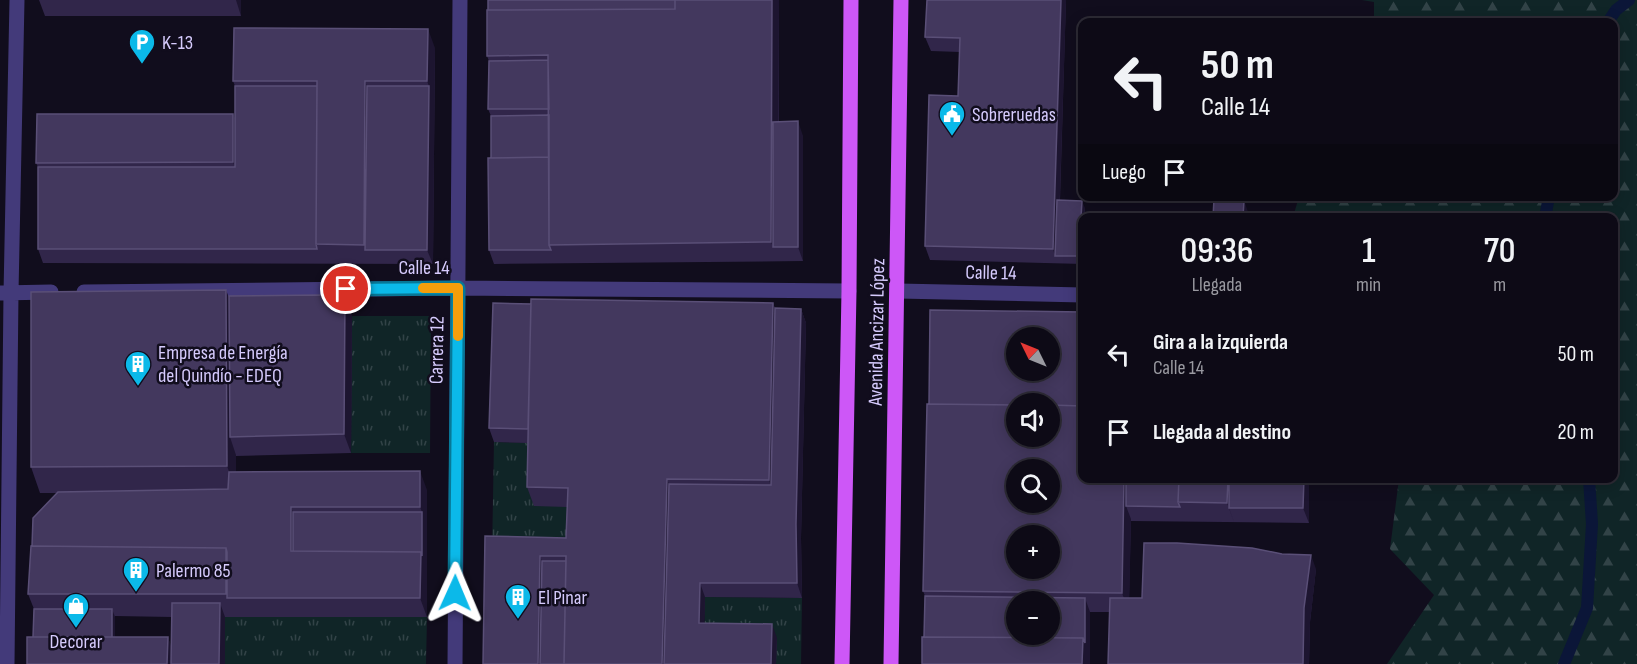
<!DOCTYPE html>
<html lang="es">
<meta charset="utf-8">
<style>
:root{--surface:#0d0a16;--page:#16131f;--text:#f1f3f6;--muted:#9a9aa1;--line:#2d2b35}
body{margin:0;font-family:"Sofia Sans Condensed",sans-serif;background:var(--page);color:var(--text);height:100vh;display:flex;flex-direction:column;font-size:22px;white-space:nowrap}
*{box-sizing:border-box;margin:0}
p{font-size:20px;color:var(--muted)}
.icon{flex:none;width:33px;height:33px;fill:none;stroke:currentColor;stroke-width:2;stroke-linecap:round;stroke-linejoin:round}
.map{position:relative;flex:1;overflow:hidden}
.details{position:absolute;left:1078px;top:213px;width:540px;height:270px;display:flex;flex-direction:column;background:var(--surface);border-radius:12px;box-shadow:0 3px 15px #0003,0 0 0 2px var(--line)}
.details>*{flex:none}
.hud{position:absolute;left:1078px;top:18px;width:540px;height:183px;border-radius:12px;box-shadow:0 3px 15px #0003,0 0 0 2px var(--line);background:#0d0a16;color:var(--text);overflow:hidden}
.needle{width:39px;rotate:313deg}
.fabs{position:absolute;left:1006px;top:327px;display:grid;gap:12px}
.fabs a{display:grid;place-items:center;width:54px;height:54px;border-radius:50%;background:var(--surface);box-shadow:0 3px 15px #0003,0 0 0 2px var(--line);font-size:30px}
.pin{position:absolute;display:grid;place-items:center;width:51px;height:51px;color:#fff;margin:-26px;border:3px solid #fff;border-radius:50%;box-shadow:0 2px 6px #0007}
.me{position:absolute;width:66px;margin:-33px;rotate:1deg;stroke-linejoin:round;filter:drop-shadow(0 0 4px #0008)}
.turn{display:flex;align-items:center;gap:21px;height:126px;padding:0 24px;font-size:27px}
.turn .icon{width:78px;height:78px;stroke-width:2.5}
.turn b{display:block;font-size:42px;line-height:51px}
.then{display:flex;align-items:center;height:57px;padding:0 24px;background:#0003;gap:12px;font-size:22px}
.eta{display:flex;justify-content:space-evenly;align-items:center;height:102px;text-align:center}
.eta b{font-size:36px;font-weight:600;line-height:42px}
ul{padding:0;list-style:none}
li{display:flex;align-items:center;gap:18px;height:78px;padding:0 24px}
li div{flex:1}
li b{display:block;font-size:22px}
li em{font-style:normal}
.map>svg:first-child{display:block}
.grass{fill:url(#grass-tufts)}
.forest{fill:url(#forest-firs)}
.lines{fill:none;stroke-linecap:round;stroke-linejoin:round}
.stream{stroke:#0b1638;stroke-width:12}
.minor{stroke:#433a7a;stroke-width:15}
.major{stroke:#cd57f7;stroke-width:15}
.wall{fill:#31264a;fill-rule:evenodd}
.shaded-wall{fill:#1d1530}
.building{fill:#43385e;stroke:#5a4f77;stroke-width:1.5;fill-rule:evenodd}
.route-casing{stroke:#077897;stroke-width:15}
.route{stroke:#0bb9e9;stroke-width:10}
.slow{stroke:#f59e0b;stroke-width:10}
.labels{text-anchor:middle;stroke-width:5;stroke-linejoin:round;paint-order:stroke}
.poi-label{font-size:20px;fill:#d6cbfd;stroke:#110d1d;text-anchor:start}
.street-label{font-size:20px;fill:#d6cbfd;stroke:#110d1d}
</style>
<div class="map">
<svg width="1637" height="664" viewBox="0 0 1637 664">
<defs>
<pattern id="grass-tufts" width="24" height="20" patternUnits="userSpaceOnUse" patternTransform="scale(1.5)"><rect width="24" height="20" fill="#102527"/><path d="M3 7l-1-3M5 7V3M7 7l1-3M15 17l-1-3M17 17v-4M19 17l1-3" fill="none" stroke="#324347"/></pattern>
<pattern id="forest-firs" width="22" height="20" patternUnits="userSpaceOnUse" patternTransform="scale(1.5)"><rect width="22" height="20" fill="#102527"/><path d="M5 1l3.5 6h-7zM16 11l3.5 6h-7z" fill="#324347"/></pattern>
</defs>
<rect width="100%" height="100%" fill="#110d1d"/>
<path class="grass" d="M352,316H431L430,453H351Z
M494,442L535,443L575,507L573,557L492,555Z
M705,597L802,598L801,664H776L704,637Z
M225,617H427L426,664H225Z"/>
<path class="forest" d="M1362,0H1637V664H1387L1434,595L1390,549L1399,479L1614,478V218L1293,217L1299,197L1614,196V22H1374V2Z"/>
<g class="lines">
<path class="stream" d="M1608,22L1616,10L1629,0
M1545,218L1549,196
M1564,664L1587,608L1592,524L1589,478"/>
<path class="minor" d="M898,291L1083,295
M84,292L458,288L849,291
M0,293L51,292
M7,664L11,293L17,0
M455,664L460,0"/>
<path class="major" d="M842,664L849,291L851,0
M891,664L901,0"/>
</g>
<path class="wall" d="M39,0H241V16H45Z
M488,0H779V122L803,136V261L494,264L489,250L491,158V116L488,109L489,61L487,56Z
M927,0H1066L1060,200L1085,208L1084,218H1083V264L930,260L925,246L958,96L960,52L931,51L925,37Z
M435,48L433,264L43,263L38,249V167L36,163L233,114L235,119V86L233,81Z
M229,296L352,316L351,453L236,456V455V472L427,490V617H225V664H27L33,637L34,609L28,594L32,546L57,493H40L31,467ZM115,616L172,617L171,648L168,637H115Z
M773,303L775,308L801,309L806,323L801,538L802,598L705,597L704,623L777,638L776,664L485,536L566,538L567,507L534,506L527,487L528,443L494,442L489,428Z
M1083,478H1309V523L1131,521V519L1129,598H1142L1316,569L1310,622L1309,664H1108L1110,612H1090V664H922L924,637L925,596L923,591Z"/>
<path class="shaded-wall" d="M236,0H241V16Z
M772,0H779L778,247H773L771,242Z
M1061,0H1066L1058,256H1055L1053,249Z
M428,29L435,48L433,264L427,250L429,86L427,81Z
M365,81L372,100L365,250L364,245Z
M233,114L240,133V181L233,162Z
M798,121L803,136V261L798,247Z
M1244,200L1249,215V218H1243Z
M1082,201L1085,208L1083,223L1081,218Z
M226,290L236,315L230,437L236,455V491L227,466Z
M345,297L352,316L351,453L344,434Z
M773,303L780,322L776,500L769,480Z
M801,309L806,323L801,538L802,598L797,583L796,524Z
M420,471L427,490V617L420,598L422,512L420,507Z
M1124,478H1131L1126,506L1131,519L1129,612L1122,593Z
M1228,478H1235L1229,508L1234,522L1227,503Z
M1304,478H1309V523L1303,508Z
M667,479L674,498L670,664H662Z
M291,507L298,526V556L291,551Z
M226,548L234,571L227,598L226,594Z
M1311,555L1316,569L1310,622L1309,664H1303L1304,608Z
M540,556L547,575L545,664H538Z
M700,583L705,597L704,637L699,623Z
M1085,598L1090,612V664H1082Z
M220,603L225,617V664H219Z
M112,609L115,617V663L112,655Z
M772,624L777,638L776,664H771Z
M168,637L177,663V664H167Z"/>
<path class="building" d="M488,0H675V9L488,10Z
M675,0H772L771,242L549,245L548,55L487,56V10L675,9Z
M927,0H1061L1053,249L925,246L929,95L958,96L960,38L925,37Z
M234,28L428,29L427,81H365L364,245L316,244L317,81H233Z
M548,60L549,109H488L489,61Z
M235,86H317L316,244L317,249H38V167H235Z
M367,86H429L427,250H365Z
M37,114H233V162L36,163Z
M549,115V157L491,158V116Z
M798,121V247H773V122Z
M549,157V245L551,250H489L488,158Z
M1214,199L1244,200L1243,218H1213Z
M1057,200L1082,201L1081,218H1083V256H1055Z
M226,290L227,466L31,467V292Z
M321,295L345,297L344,434L230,437L229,296Z
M531,299L773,303L769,480L667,479L662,664H564L566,556H540L538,664H483L485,536L566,538L568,488L527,487Z
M493,303L531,304L528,429L489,428Z
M775,308L801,309L796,524L797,583H700L699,623L772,624L771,664H664L669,484L771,485Z
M930,310L1083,312V406L1050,405V404H1017V405L929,404ZM1017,338H1050V370H1017Z
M927,404L1017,405V436H1050V405L1083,406V478H1124L1122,593L923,591ZM1017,470H1050V502H1017ZM1017,536H1050V568H1017Z
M420,471V507H291V551L421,552L420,598H227V552L226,548L32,546L33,518L58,492L228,489L229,472Z
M1126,478H1179L1178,502L1180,507L1126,506Z
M1179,478H1228L1227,503L1178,502Z
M1229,478H1304L1303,508H1229Z
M293,512H422V556L421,552L293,551Z
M1144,543H1177L1252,548L1282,554L1311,555L1304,608L1303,664H1108L1110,598H1142Z
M31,546L226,548V594H28Z
M542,561H566L564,664H540Z
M925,596L1085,598V643L1083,638L924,637ZM1017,602H1050V634H1017Z
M172,603H220L219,664H171Z
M34,609H112V637H33Z
M27,637H168L167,664H27Z
M922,637L1083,638L1082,664H922Z"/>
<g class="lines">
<g class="route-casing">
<path id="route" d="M346,289L458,288L455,593"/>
</g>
<use href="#route" class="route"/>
<path class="slow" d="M423,288H458V336"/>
</g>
<defs>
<g id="parking-pin" transform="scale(1.35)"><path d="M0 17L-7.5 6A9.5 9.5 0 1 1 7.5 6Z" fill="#0bb9e9" stroke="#110d1d"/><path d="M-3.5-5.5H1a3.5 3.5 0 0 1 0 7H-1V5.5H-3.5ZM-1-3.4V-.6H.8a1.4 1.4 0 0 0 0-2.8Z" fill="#fff"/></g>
<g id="civic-pin" transform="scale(1.35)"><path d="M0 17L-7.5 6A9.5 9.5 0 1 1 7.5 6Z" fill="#0bb9e9" stroke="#110d1d"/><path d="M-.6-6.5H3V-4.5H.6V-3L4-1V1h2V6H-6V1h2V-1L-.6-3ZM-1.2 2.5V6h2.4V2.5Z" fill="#fff"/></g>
<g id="building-pin" transform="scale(1.35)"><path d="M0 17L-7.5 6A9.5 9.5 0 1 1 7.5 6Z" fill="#0bb9e9" stroke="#110d1d"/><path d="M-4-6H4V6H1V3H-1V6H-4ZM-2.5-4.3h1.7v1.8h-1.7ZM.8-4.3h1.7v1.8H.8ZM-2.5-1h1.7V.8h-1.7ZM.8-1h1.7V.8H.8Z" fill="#fff"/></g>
<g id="shop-pin" transform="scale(1.35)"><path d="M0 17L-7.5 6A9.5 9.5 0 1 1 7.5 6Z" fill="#0bb9e9" stroke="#110d1d"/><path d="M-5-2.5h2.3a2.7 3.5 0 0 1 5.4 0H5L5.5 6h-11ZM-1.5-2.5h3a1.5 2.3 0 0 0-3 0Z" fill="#fff"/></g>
</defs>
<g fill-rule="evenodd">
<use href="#parking-pin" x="142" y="42"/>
<use href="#civic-pin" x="952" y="114"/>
<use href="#building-pin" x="138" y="364"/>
<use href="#building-pin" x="136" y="570"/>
<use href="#building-pin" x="518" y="597"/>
<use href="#shop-pin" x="76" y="606"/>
</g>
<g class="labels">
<g class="poi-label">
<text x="162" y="49">K-13</text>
<text x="972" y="121">Sobreruedas</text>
<text x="158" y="359">Empresa de Energía<tspan x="158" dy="23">del Quindío - EDEQ</tspan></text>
<text x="156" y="577">Palermo 85</text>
<text x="538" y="604">El Pinar</text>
<text x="76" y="648" text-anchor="middle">Decorar</text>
</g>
<g class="street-label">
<text x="424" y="274">Calle 14</text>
<text transform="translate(991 272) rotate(1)" y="7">Calle 14</text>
<text transform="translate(876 332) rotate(-89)" y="7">Avenida Ancizar López</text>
<text transform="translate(436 350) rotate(-89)" y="7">Carrera 12</text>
</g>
</g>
</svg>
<div class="fabs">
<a><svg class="needle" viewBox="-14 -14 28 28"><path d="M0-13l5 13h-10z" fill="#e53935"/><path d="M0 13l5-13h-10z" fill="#9a9aa1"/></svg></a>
<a><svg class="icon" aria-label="sound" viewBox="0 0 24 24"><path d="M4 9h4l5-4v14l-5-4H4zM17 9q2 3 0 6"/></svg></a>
<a><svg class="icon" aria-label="search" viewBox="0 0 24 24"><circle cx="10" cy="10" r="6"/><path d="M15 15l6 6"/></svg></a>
<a>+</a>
<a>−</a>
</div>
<div class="pin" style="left:346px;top:289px;background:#d93025"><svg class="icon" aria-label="arrive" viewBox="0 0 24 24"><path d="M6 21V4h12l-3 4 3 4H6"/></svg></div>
<svg class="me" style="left:455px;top:593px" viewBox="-20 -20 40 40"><path d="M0-17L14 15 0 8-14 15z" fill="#0bb9e9" stroke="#fff" stroke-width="4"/></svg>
<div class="hud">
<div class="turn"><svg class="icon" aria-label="left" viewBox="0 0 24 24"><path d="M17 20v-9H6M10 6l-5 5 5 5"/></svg><div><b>50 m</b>Calle 14</div></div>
<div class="then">Luego<svg class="icon" aria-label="arrive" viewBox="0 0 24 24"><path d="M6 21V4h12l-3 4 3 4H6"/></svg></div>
</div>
<section class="details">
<div class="eta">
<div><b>09:36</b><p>Llegada</p></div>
<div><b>1</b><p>min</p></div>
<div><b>70</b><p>m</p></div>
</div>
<ul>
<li><svg class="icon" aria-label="left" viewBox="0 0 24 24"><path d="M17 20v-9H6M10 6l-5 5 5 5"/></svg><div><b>Gira a la izquierda</b><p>Calle 14</p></div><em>50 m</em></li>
<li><svg class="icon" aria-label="arrive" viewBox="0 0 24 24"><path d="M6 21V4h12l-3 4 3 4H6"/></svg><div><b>Llegada al destino</b></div><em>20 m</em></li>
</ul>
</section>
</div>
